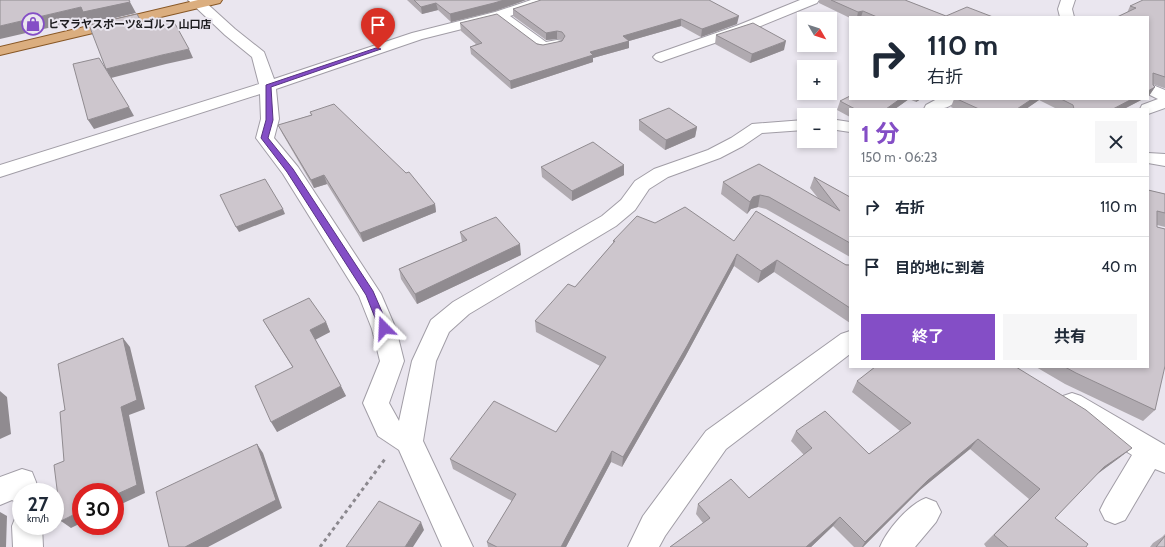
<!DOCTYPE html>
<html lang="ja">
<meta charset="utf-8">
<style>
:root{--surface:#fff;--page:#f6f6f7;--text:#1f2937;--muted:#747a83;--line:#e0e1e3;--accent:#844ec6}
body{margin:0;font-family:Cabin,"Noto Sans JP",sans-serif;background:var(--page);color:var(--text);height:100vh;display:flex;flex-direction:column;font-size:15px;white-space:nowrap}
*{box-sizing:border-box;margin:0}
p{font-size:13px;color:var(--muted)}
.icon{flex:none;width:22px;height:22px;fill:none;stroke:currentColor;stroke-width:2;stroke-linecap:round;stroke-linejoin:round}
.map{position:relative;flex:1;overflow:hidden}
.sheet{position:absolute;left:849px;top:108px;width:300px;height:260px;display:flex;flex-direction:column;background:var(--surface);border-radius:0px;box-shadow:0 2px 6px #0003}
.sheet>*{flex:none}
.banner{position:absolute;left:849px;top:16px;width:300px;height:84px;border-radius:0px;box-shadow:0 2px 6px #0003;background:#fff;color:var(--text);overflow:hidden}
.needle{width:26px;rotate:129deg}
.buttons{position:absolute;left:797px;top:12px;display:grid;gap:8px}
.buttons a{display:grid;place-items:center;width:40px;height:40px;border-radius:0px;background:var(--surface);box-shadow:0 2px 6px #0003;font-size:20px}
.speed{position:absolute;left:12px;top:483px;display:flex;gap:8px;font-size:20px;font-weight:700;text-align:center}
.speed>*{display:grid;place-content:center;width:52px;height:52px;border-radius:50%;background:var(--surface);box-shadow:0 2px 6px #0003;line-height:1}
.speed small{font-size:10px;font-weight:400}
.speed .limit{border:6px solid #d22;background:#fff;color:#111}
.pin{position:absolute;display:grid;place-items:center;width:34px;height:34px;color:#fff;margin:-41px -17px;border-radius:50% 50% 50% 0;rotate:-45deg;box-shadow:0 0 4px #0007}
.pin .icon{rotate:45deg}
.me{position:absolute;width:44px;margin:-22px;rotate:339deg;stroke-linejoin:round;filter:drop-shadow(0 0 3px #0008)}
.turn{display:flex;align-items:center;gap:14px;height:84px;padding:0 12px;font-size:18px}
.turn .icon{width:52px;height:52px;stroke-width:2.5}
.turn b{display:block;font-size:28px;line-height:34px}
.round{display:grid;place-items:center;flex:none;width:42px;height:42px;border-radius:0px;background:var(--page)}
.head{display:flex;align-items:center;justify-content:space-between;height:68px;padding:0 12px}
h1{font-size:24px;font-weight:700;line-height:30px;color:var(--accent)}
.cta{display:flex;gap:8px;margin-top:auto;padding:8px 12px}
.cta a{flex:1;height:46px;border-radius:0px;background:var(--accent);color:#fff;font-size:16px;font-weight:700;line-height:46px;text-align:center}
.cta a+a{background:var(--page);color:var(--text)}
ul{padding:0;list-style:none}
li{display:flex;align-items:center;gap:12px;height:60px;padding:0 12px;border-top:1px solid var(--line)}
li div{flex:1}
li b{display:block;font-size:15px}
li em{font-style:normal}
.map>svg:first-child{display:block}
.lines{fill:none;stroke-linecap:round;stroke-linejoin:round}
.street-casing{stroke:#a19da6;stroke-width:2}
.primary-casing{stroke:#885725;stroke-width:2}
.path{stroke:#8b888e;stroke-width:3;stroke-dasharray:3.5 3.5;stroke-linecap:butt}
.street{fill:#fff;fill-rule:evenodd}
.primary{fill:#dbae7f;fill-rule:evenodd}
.wall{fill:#b0aab0}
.shaded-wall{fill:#908b90}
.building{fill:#cdc6cd;stroke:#908b90}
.route{fill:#844ec6;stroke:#563381}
.labels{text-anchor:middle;stroke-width:4;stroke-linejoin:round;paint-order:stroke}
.far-poi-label{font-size:11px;font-weight:bold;fill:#1b1a1d;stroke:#eae6ef;text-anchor:start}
</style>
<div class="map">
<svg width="1165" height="547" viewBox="0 0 1165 547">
<rect width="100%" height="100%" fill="#eae6ef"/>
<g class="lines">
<g class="street-casing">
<path id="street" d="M188,0H203L235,29L264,52L274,79L412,33L495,12L531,0H551L549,3L510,16L546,42L557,40L562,41L564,44L562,47L543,51L538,50L498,20L422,39L276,89L279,119L274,138L298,167L381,294L396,329L404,361L389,403L399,421L412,361L431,320L453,302L602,216L621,200L635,181L654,169L708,150L731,138L752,124L804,120V130L762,133L743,146L720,158L668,177L649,189L635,210L616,226L469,314L449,332L436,361L423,441L473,547H442L399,450L378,436L363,403L380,361L372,329L359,296L283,174L256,138L261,119L260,94L0,177V165L259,84L252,57L225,35Z
M800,0H819L817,3L746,32L666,60L661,62L656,60L653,57L656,54L736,26Z
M1061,0H1075L1072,9L1074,17H1060L1058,9Z
M1148,83L1165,90V108L1148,114V109H1140L1142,105L1158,99L1148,94Z
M937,99H957C949,111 936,109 924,109L926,105Z
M830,119L850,122V132L830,129Z
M1148,153L1165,154V166L1148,163Z
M850,331V354L726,449L665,536L659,547H628L643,516L706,431L841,334Z
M1072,393L1081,396L1165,445V473L1155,469L1125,520L1115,524L1105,520L1100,510L1105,500L1132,455L1063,412L1059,404L1063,396Z
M22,469L32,472L36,482L38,492H21V505L12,500L0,505V477Z
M926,498L936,502L941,512L936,522L915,547H880C887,530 908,505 926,498Z
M21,514V526H42L43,547H13L12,526L16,516Z"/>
</g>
<g class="primary-casing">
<path id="primary" d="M198,0H222L220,3L0,55V47Z"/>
</g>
<path class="path" d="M320,547L385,459"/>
<use href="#street" class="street"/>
<use href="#primary" class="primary"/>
</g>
<path class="wall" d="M407,0H526L495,11L451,22L438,10L422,14Z
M541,0L737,24L701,37L681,26L629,41V48L593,58V62L511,89L471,54L470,47L476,44L461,31L460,23L543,45L562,41V40L557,39L546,40L513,16V9Z
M819,0H905L946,16L993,17H850V18L819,3Z
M1165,0V88H1164L1153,84V85L1155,87L1148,97V17L1127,13L1130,6Z
M716,35L784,50L750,63L715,44Z
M850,99H921L916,102L909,99L895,109H850V117L837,110L840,101Z
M954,99H1143L1124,109H1057L1039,100L1026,109H955L951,107Z
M310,112L435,204L436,212L363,242L327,184L314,188L282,133L278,125L311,115Z
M639,120L697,127L695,137L665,150L639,130Z
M624,165V175L572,201L542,177L541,167Z
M814,177L850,197V257L766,209L758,207L751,209L747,214L721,194L723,182L818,198L810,188Z
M1148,190L1165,194V227L1157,225L1155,410L1143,421L1065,384L1036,367H1148Z
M655,223L734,241L850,265V323L774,272L758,283L734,266L685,357L622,467L611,462L566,547H488L487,542L512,501L453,469L450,459L556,432L600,366L536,332L535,321L575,287L613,243V241Z
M460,232L521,255L417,304L401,279L399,269L462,242Z
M263,320L326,322L330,332L315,339L346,396L277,432L293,368L269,330Z
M857,381L1132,448L1119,458L1098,473L1055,518L1086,547H986L984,544L1029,499L970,449L920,490L863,547H854L833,526L811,547H670L703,523L696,514L698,504L749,498L804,455L791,441L796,431L869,454L900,431L852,392Z
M1165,534V547H1150L1153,543L1162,537Z"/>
<path class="shaded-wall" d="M504,0H526L495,11L451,22L450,14Z
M130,2L136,13L90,24L87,19L0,39V26L81,7Z
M436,3L438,10L422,14L421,7Z
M863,11L861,17H857L858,12Z
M739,16L737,24L701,37L702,29Z
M681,19V26L629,41V48L593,58V62L511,89L510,81L590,52L623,36Z
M557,31V39L546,40V33Z
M786,41L784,50L750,63L752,54Z
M189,49L193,58L166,64L111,78L106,69L162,55Z
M1155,87L1149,96L1148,97V91Z
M900,99H909L895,109H886Z
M917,99H921L916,102Z
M1032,99H1040L1039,100L1026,109H1017Z
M1132,99H1143L1124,109H1113Z
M129,107L134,116L94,129L88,120Z
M697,127L695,137L665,150L666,140Z
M624,165V175L572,201V191Z
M324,175L327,184L314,188L311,180Z
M760,195L758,207L751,209L747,214L750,202L753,197Z
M435,204L436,212L363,242L360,233Z
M283,209L285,214L239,232L236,227Z
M520,244L521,255L417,304L415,294Z
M737,254L734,266L685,357L622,467L623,457Z
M777,260L774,272L758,283L761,271Z
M326,322L330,332L315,340L310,330Z
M123,338L130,347L145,409L129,415L145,493L115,507V495L121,407Z
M341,386L346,396L277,432L271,422Z
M0,391L7,397L11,434L0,439Z
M978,439L970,449L920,490L863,547H862L865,542L928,480Z
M257,444L263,453L282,508L208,547H185Z
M1132,448L1119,458L1092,478L1104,467Z
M612,451L611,462L566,547H561Z
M81,511V523L71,528L61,521Z
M0,512L7,516L6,547H0Z
M840,517L833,526L811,547H806Z
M421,522L424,530L413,547H405Z"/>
<path class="building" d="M0,0H129L130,2L83,12L81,7L0,26Z
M414,0H504L494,3L450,14L436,3L421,7Z
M541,0H709L739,16L702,29L681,19L623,36L629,41L590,52L593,55L510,81L470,47L482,43L460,23L497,14L537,44L543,45L562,41L565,36L562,32L557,31L546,33L513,9Z
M831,0H905L946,16L967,7L993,17H877L863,11L858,12Z
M1143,0H1165V77L1153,73V85L1155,87L1148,91V17H1117L1136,8L1130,6Z
M137,14L144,27L173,20L189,49L162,55L106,69L89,25Z
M753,23L786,41L752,54L716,35Z
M99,58L129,107L88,120L73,64Z
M850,96V99H900L886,109H855L840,101Z
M957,99H1032L1017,109H979Z
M1061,99H1132L1113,109H1074L1073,105Z
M334,104L406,173L409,172L435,204L360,233L324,175L311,180L278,125L312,115L310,112Z
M669,108L697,127L666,140L639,120Z
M593,142L624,165L572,191L541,167Z
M759,164L840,211L814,177L850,197V243L769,197L760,195L753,197L750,202L723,182Z
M265,179L283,209L236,227L220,195Z
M1148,190L1165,194V213L1157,211V227L1165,229V366L1155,410L1076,373L1065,367H1148Z
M685,207L734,241L756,211L846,265H850V308L777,260L761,271L737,254L687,346L623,457L612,451L561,547H497L487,542L516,494L450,459L494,401L556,432L606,357L535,321L568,284L575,287L615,241H613L637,216L655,223Z
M496,217L520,244L415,294L399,269L467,240L460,232Z
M309,298L326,322L310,330L341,386L271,422L255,386L293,367L263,320Z
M123,338L137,400L121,407L137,485L115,495V492H81V511L61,521L54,465L64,461L60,412L65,410L58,364Z
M875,367H1016L1086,410L1132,448L1104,467L1055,518L1088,544L1086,547H1008L994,535L1040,489L978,439L928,480L865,542L840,517L806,547H670L710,518L698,504L731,479L749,498L812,448L796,431L825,411L869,454L911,423L857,381Z
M257,444L276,500L185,547H169L156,492Z
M379,501L421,522L405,547H346Z
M1165,536V547H1156Z"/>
<path class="route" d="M376,48L381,49L271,87L273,120L268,138L293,169L373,291L389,328L387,331H380L379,328L366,295L287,172L261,138L266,120V85Z"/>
<defs>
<g id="shop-ring" transform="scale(1.15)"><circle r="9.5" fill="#eae6ef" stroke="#844ec6" stroke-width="1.5"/><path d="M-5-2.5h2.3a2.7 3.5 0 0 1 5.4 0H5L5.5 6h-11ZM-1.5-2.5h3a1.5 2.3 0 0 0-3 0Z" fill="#844ec6"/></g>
</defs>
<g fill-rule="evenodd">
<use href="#shop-ring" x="33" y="24"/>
</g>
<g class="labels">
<g class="far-poi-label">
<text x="48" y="28">ヒマラヤスポーツ&amp;ゴルフ 山口店</text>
</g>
</g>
</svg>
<div class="buttons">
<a><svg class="needle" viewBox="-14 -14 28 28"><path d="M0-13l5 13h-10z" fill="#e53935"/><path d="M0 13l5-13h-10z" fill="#747a83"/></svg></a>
<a>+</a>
<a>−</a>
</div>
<div class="speed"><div>27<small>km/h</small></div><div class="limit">30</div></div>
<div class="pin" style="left:378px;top:49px;background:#d93025"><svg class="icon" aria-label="arrive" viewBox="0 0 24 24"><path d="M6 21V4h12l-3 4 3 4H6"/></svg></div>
<svg class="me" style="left:384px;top:328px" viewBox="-20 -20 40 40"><path d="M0-17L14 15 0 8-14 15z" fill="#844ec6" stroke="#fff" stroke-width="4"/></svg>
<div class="banner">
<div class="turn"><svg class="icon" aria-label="right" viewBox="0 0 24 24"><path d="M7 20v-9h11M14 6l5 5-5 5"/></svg><div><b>110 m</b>右折</div></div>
</div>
<section class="sheet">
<div class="head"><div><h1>1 分</h1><p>150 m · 06:23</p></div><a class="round"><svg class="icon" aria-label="close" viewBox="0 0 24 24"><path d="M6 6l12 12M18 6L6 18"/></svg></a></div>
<ul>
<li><svg class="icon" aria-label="right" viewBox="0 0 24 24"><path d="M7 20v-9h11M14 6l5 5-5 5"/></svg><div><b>右折</b></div><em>110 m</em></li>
<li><svg class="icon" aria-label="arrive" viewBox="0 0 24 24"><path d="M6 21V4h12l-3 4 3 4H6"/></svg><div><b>目的地に到着</b></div><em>40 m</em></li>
</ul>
<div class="cta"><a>終了</a><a>共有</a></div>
</section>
</div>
